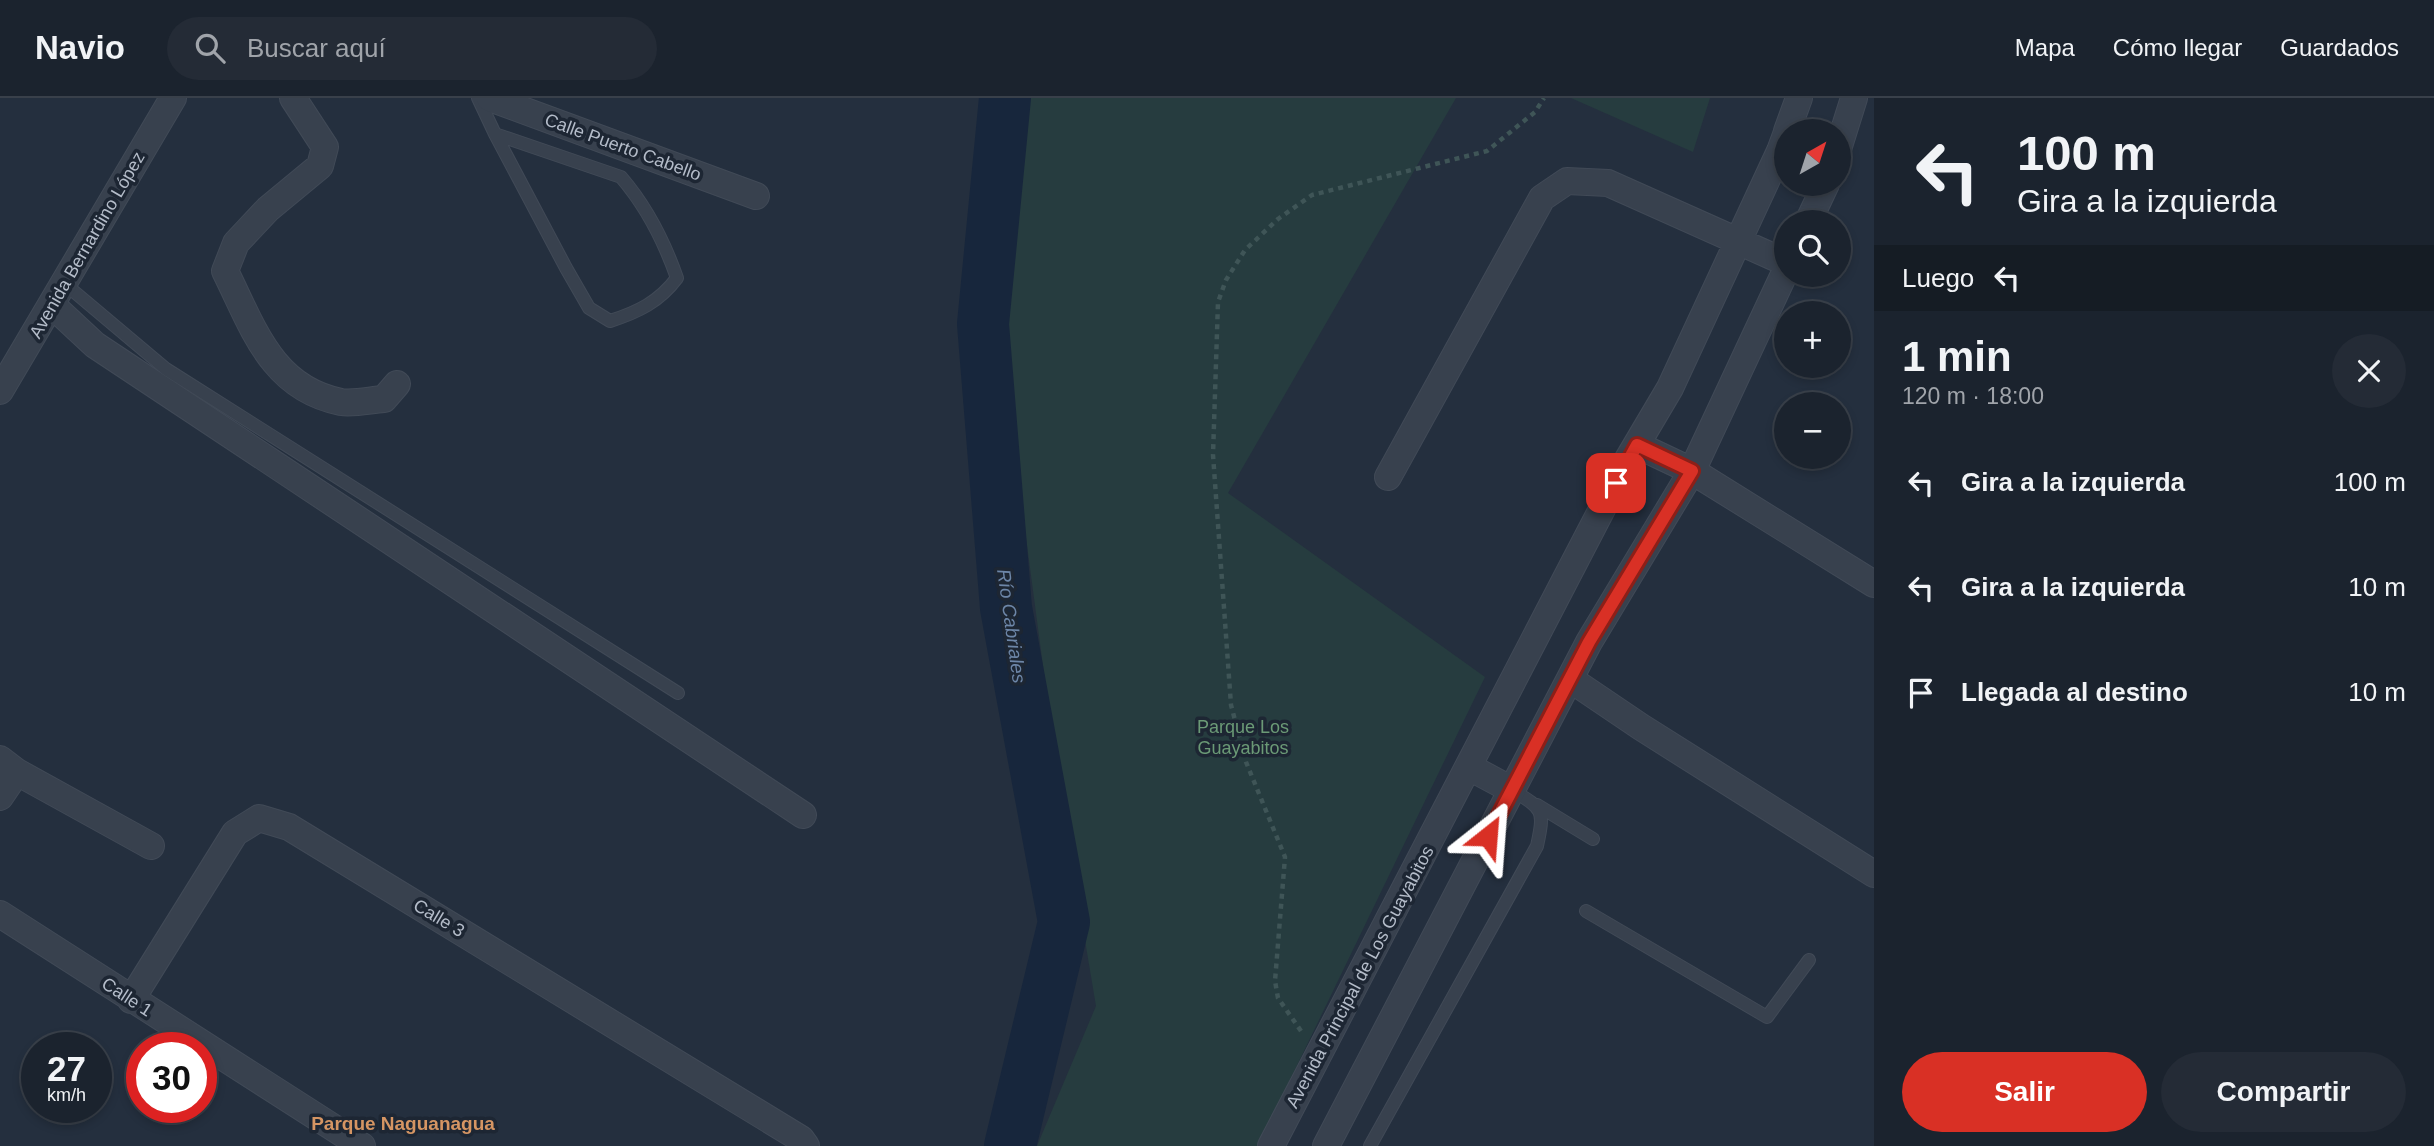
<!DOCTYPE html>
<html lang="es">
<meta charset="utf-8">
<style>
:root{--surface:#1b232e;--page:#242b36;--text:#f1f3f6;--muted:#a0a4aa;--line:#39404a;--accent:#d93025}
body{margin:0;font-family:Helvetica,sans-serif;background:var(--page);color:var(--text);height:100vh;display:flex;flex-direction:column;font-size:26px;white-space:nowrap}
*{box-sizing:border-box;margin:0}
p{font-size:23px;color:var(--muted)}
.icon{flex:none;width:38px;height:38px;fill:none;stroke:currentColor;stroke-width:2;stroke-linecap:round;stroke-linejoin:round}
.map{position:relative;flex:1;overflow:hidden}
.panel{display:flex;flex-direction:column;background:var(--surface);width:560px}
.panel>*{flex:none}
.banner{background:#1b232e;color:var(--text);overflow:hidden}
.needle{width:46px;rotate:39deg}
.controls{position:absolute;left:1774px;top:21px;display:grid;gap:14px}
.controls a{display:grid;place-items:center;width:77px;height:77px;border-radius:50%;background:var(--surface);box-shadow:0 4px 10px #0003,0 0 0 2px var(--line);font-size:35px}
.speed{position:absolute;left:21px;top:934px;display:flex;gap:14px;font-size:35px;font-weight:700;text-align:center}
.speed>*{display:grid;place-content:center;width:91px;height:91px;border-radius:50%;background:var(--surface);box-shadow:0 4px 10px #0003,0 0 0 2px var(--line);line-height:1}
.speed small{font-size:18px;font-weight:400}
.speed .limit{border:10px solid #d22;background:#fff;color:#111}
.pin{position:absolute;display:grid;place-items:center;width:60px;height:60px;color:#fff;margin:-30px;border-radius:14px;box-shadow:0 4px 10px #0006}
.me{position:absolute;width:77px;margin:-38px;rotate:28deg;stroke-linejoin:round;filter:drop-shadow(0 0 5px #0008)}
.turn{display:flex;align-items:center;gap:24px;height:147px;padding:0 28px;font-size:32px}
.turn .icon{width:91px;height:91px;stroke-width:2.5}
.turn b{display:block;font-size:49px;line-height:60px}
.then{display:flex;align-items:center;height:66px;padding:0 28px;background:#0003;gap:14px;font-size:26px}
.round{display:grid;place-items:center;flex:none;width:74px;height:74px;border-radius:37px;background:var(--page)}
.head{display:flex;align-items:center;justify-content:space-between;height:119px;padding:0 28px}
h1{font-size:42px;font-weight:600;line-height:52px}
.action{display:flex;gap:14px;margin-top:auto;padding:14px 28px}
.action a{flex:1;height:80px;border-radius:42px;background:var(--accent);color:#fff;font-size:28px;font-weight:600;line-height:80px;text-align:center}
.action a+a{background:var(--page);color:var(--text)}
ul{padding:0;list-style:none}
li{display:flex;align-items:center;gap:21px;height:105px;padding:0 28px}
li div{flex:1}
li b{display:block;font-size:26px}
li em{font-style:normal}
header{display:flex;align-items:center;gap:42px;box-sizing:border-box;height:98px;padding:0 35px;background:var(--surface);border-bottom:2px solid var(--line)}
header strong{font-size:33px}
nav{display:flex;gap:38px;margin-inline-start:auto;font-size:24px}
.search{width:490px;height:63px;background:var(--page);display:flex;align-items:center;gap:18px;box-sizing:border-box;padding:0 24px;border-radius:38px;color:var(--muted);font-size:26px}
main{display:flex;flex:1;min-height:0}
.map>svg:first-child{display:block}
.green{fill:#263c3f}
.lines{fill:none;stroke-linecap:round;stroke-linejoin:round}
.river{stroke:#17263c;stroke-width:52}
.lane-casing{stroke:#414a57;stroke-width:14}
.street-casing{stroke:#414a57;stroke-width:28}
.path{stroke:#3f5557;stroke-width:4.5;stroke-dasharray:5 5;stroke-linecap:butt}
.lane{stroke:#38414e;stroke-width:12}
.street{stroke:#38414e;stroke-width:26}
.route-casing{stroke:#8d1f18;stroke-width:18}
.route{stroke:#d93025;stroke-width:12}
.labels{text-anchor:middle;stroke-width:7;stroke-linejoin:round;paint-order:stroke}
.street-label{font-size:18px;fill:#b4bcc9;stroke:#1d2633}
.park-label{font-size:18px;fill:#6b9a76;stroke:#1d2633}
.water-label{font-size:19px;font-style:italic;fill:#6d86a8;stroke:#1d2633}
.neighbourhood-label{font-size:19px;font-weight:bold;fill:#d59563;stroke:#1d2633}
</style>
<header>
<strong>Navio</strong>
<div class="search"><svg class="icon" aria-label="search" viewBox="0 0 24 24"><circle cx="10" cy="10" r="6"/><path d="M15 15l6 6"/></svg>Buscar aquí</div>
<nav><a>Mapa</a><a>Cómo llegar</a><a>Guardados</a></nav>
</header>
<main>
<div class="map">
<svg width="1874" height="1048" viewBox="0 0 1874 1048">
<rect width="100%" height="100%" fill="#242f3e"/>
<path class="green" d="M1025,0H1456L1228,395L1485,579L1258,1048H1037L1096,908L1059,688L1003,267Z
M1571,0H1710L1693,54Z"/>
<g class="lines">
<path class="river" d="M1005,0L983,226L1006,510L1064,824L1010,1048"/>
<g class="lane-casing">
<path id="lane" d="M478,0L495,36L566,170L589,210L610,223C638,214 659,204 677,180C664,143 646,108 621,79L495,36
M65,186L166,271L678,595
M1537,707L1593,741
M1586,813L1767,919L1809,862
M1370,1048L1537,748C1545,711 1543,711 1512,692"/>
</g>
<g class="street-casing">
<path id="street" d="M293,0L325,49L320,68L268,111L236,145L225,173C253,229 271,290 341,304C354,306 370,302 384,301L397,286
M490,0L756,98
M1787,33L1799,0
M1839,48L1854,0
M1808,124L1826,86
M52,207L95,247L803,717
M0,293L173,0
M1637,347L1692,373L1874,486
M1388,379L1542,100L1567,83L1608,85L1787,165
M1570,581L1641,629L1874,776
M0,661L17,674L151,748
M1469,669L1512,692
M0,699L17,674
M0,816L362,1048
M131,902L235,735L259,720L289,729L801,1041L806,1048
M1271,1048L1628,361L1670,290L1780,53L1787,34
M1326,1048L1589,544L1692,373L1787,170"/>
</g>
<path class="path" d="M1301,933L1278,900L1275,883L1285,759L1246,664L1231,607L1213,357L1218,204L1226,182L1245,152L1278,121L1312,97L1487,53L1535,14L1544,0"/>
<use href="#lane" class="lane"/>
<use href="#street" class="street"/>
</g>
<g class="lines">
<g class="route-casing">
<path id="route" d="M1488,738L1589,544L1692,373L1637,347L1616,385"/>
</g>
<use href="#route" class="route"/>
</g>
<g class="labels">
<g class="street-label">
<text transform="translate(623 49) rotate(20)" y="6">Calle Puerto Cabello</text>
<text transform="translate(87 147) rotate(-60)" y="6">Avenida Bernardino López</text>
<text transform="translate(439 820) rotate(31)" y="6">Calle 3</text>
<text transform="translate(1360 879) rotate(-62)" y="6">Avenida Principal de Los Guayabitos</text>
<text transform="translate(127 899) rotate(33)" y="6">Calle 1</text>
</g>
<g class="park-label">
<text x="1243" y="635">Parque Los<tspan x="1243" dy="21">Guayabitos</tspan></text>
</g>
<g class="water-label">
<text transform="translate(1012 528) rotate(82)" y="7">Río Cabriales</text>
</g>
<g class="neighbourhood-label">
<text x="403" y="1032">Parque Naguanagua</text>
</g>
</g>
</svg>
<div class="controls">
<a><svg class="needle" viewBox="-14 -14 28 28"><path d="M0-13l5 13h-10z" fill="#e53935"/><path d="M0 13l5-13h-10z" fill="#a0a4aa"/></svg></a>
<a><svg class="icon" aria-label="search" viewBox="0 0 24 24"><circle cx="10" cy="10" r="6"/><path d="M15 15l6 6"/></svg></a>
<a>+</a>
<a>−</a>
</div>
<div class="speed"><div>27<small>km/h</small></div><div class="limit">30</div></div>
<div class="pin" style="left:1616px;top:385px;background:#d93025"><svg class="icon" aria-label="arrive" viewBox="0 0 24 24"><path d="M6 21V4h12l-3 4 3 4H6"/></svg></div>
<svg class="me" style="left:1488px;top:738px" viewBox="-20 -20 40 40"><path d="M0-17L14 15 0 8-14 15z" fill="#d93025" stroke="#fff" stroke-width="4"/></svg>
</div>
<section class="panel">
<div class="banner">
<div class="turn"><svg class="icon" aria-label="left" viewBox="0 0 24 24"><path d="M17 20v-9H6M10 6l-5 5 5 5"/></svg><div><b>100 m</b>Gira a la izquierda</div></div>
<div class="then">Luego<svg class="icon" aria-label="left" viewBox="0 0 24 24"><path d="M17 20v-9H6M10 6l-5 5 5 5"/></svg></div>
</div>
<div class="head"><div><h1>1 min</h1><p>120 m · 18:00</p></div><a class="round"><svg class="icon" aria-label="close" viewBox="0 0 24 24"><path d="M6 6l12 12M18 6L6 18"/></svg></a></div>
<ul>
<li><svg class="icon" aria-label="left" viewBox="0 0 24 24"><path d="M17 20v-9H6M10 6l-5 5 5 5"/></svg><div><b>Gira a la izquierda</b></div><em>100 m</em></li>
<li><svg class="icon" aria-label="left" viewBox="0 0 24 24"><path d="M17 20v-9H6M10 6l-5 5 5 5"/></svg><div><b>Gira a la izquierda</b></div><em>10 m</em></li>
<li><svg class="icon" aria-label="arrive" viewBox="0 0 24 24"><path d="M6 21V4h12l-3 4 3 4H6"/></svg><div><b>Llegada al destino</b></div><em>10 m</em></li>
</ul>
<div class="action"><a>Salir</a><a>Compartir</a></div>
</section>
</main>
